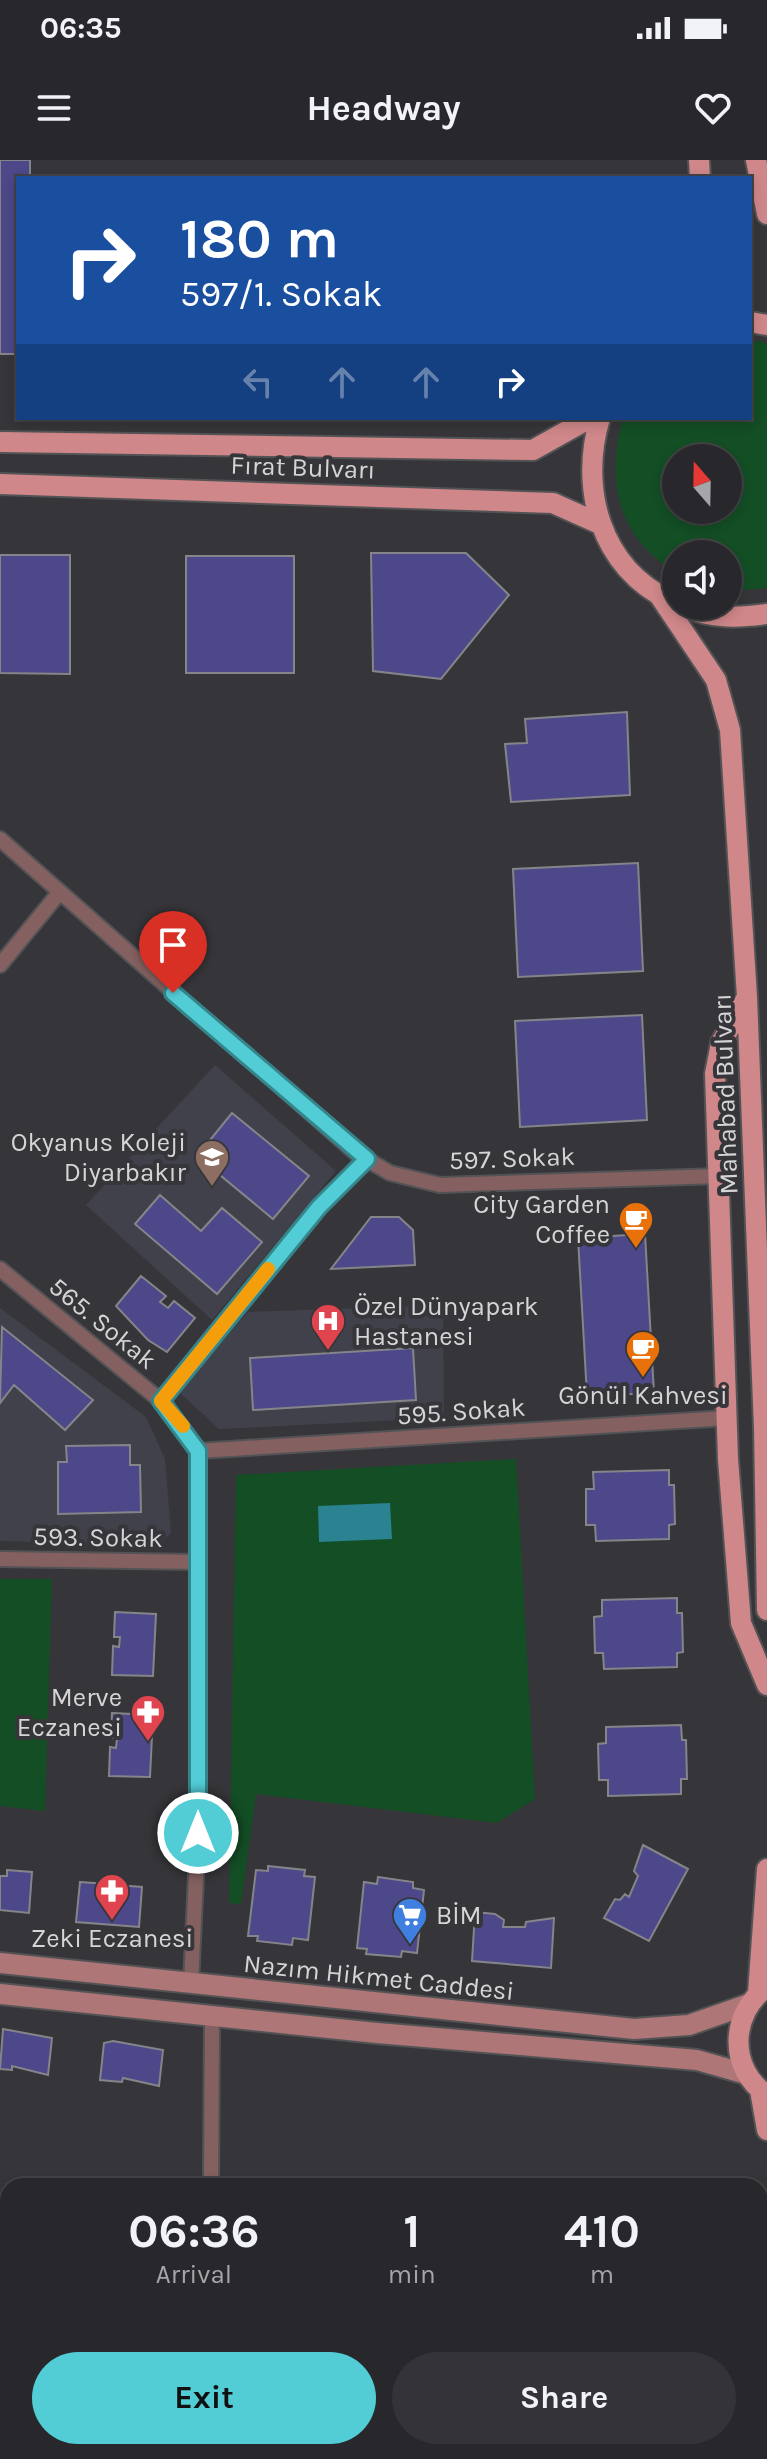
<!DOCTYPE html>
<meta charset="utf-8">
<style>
:root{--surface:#28282c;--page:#343438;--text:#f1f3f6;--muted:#a5a6a9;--line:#444448;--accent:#52ccd5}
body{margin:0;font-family:Karla,sans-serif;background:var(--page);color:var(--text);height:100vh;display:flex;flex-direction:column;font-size:30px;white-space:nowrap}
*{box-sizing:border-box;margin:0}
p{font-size:26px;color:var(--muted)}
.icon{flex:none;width:44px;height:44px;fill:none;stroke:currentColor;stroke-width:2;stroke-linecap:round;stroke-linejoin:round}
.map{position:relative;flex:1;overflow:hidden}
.details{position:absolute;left:0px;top:2018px;width:768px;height:282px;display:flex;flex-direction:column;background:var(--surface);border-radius:24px 24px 0 0;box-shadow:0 4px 12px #0003,0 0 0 2px var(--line)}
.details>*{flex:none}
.banner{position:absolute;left:16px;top:16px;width:736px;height:244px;border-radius:0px;box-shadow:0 4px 12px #0003,0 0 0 2px var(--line);background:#1a4fa0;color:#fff;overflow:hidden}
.needle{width:52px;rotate:340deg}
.fabs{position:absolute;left:662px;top:284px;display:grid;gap:16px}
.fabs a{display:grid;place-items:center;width:80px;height:80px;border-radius:50%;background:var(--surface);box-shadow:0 4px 12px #0003,0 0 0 2px var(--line);font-size:40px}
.pin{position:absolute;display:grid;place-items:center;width:68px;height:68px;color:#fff;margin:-82px -34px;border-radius:50% 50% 50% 0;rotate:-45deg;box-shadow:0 0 8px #0007}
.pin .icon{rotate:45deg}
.me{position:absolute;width:88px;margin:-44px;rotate:0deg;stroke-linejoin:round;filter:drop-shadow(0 0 6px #0008)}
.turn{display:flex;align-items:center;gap:28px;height:168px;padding:0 32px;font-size:36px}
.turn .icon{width:104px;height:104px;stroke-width:2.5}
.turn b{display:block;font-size:56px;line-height:68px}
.lanes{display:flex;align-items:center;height:76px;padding:0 32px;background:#0003;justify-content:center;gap:40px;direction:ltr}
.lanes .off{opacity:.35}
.eta{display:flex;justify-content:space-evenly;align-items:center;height:136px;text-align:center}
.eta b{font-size:48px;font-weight:700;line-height:56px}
.primary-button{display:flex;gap:16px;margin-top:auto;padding:16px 32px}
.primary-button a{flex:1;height:92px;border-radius:48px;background:var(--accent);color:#111;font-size:32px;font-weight:700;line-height:92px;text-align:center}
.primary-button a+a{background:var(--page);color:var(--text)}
.status{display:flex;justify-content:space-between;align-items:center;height:56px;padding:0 40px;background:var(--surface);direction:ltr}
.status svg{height:22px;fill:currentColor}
header{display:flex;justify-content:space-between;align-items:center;height:104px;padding:0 32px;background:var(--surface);font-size:36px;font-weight:700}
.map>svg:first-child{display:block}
.built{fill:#40414a}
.green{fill:#134e25;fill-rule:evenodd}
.water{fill:#2b8291}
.building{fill:#4c4889;stroke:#858589;stroke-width:2}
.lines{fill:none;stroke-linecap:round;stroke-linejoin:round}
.minor-casing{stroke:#535356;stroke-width:18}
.secondary-casing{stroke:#535356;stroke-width:24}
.primary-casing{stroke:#535356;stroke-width:24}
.minor{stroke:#846060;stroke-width:14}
.secondary{stroke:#ae7677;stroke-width:20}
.primary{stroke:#cf8789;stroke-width:20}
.route-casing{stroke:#35858a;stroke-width:20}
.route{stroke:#52ccd5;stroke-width:14}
.slow{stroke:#f59e0b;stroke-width:14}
.labels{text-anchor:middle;stroke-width:8;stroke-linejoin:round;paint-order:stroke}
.street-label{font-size:26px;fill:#d5d5d7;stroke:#36363a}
.poi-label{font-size:26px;fill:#d5d5d7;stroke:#36363a;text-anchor:end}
</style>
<div class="status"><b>06:35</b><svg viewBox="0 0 49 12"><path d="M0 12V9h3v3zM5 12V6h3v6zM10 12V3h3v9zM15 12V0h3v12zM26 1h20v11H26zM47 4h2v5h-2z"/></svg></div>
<header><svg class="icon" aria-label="menu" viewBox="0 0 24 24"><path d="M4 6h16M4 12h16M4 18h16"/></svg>Headway<svg class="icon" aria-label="heart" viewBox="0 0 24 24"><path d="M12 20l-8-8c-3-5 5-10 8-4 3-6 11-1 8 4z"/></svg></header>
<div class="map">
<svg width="767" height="2299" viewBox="0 0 767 2299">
<rect width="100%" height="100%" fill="#36363a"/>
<path class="built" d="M215,905L336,1011L212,1160L86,1045Z
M443,1145L444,1258L219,1269L179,1232L248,1152Z
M0,1148L146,1257L165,1299L171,1373L157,1385L0,1381Z"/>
<path class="green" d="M759,181L767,184V428L729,431L728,394H676V413C617,376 606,322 623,258H750V182ZM728,298V350H676V298Z
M516,1299L535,1639L497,1663L256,1634L241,1744L229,1743L236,1315Z
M0,1419H52L45,1651L0,1646Z"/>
<path class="water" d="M390,1343L392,1379L319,1382L318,1346Z"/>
<path class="building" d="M0,0H30V18H18V194H0Z
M371,393H466L509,435L441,519L373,511Z
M0,395H70V514L0,513Z
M186,396H294V513H186Z
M627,552L630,635L511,642L505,584L527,583L525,559Z
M638,703L643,811L518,817L513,709Z
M642,855L647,960L520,967L515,861Z
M232,953L309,1016L273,1059L197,996Z
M160,1035L201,1071L222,1048L262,1082L217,1134L135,1064Z
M371,1057H399L413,1070L415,1105L331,1109Z
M645,1074L654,1233L587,1236L578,1078Z
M141,1116L166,1136L160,1142L168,1148L174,1141L195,1158L167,1192L148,1180L116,1146Z
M2,1167L93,1240L65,1270L14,1225L0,1243Z
M413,1188L416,1240L253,1250L250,1198Z
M130,1285V1305H140L141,1352L58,1354V1302H67L66,1286Z
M669,1310V1325H674L675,1364L669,1365V1379L596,1381L595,1365H586V1329H594L593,1312Z
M677,1438V1453H682L683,1492L677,1493V1507L604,1509L603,1493H595L594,1457L602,1456V1440Z
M115,1452L156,1454L153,1516L112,1515L113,1486L119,1487L120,1477H114Z
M112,1553L153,1555L150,1617L109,1616L110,1587L116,1588L117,1578H111Z
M681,1565L682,1580H686L687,1619H681V1634L608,1636V1620H599L598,1584L606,1583V1567Z
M643,1685L688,1709L649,1781L604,1758L615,1739L620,1740L625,1734L629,1737L638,1716L634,1711Z
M268,1706L305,1710L304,1716L315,1717L308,1780L293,1778L292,1785L257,1781L258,1776H248L256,1710L268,1711Z
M7,1710L32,1712L29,1753L0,1750V1716H7Z
M378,1717L413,1722V1728L424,1730L417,1793L402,1791L401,1797L366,1794L367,1789L357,1788L364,1722L377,1724Z
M80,1722L108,1724V1730L117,1731V1725L142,1727L139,1767L76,1762Z
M475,1752L495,1754L504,1760L503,1767H525L526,1762L554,1758L551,1808L472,1801Z
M3,1869L52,1878L48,1915L12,1906V1910L0,1909Z
M113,1881L163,1890L159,1926L123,1918L122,1922L100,1920L104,1883Z
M8,2274V2292H36L38,2299H0V2277Z
M659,2292H703L704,2299H659Z"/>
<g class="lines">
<g class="minor-casing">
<path id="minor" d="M0,679L356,993L390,1013L440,1025L720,1016
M0,805L59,733
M0,1109L161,1241L198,1291V1673L191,1823
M161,1241L319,1047L367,999
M198,1291L727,1258
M0,1399L196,1402
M211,2026L212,1856
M760,2094L767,2093
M143,2299L150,2292"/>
</g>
<g class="secondary-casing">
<path id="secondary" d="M0,1803L634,1869L689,1865L749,1844
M0,1834L377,1873L697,1900L746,1914"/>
</g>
<g class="primary-casing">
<path id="primary" d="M699,0L700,18
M756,0L767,54
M750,162L767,165
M600,258C579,328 600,408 671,441
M0,282L533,290L590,258
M0,324L553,343L600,364
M659,435L716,520L730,570L747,837L764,1268L767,1450
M683,446C710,459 738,458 767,454
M747,837L721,883L715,914L728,1299L741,1463L767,1525
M767,1827C730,1853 728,1909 767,1935
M758,1833L767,1709
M760,1930L767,1970"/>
</g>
<use href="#minor" class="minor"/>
<use href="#secondary" class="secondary"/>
<use href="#primary" class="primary"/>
</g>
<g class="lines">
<g class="route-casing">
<path id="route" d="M173,833L367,999L319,1047L161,1241L198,1291V1673"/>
</g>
<use href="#route" class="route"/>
<path class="slow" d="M183,1266L161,1241L268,1109"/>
</g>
<defs>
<g id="school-pin" transform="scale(1.8)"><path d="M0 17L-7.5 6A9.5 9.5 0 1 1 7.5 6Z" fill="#8d6e63" stroke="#36363a"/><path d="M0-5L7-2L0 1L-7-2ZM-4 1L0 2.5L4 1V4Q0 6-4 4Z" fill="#fff"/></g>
<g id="cafe-pin" transform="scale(1.8)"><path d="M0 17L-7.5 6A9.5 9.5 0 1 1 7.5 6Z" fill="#e8710a" stroke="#36363a"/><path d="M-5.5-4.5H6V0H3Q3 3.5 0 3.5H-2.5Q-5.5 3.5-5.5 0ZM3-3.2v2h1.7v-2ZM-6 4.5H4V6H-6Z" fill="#fff"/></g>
<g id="hospital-pin" transform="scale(1.8)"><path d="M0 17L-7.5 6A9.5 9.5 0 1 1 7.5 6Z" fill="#e0444e" stroke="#36363a"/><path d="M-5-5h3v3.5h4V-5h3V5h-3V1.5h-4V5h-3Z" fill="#fff"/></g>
<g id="pharmacy-pin" transform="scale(1.8)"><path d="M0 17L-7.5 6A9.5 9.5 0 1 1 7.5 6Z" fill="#e0444e" stroke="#36363a"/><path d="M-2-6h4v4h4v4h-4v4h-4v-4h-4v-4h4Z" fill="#fff"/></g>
<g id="supermarket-pin" transform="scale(1.8)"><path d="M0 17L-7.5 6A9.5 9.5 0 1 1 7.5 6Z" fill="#3f7fe0" stroke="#36363a"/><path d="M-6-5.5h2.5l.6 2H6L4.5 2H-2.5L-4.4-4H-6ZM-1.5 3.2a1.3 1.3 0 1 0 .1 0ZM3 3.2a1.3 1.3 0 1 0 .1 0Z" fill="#fff"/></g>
</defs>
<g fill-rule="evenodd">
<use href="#school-pin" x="212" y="997"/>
<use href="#cafe-pin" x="636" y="1059"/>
<use href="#hospital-pin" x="328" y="1161"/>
<use href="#cafe-pin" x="643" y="1188"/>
<use href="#pharmacy-pin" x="148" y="1552"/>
<use href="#pharmacy-pin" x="112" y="1731"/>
<use href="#supermarket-pin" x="410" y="1755"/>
</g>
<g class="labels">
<g class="street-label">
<text transform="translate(303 307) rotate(2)" y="9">Fırat Bulvarı</text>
<text transform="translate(725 934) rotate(-92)" y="9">Mahabad Bulvarı</text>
<text transform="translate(512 998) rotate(-2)" y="9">597. Sokak</text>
<text transform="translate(103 1163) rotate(39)" y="9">565. Sokak</text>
<text transform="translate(461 1251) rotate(-4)" y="9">595. Sokak</text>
<text transform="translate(98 1377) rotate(1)" y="9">593. Sokak</text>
<text transform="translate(379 1817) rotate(6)" y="9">Nazım Hikmet Caddesi</text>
</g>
<g class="poi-label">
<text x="186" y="991">Okyanus Koleji<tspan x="186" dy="30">Diyarbakır</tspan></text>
<text x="610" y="1053">City Garden<tspan x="610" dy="30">Coffee</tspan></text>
<text x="354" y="1155" text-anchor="start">Özel Dünyapark<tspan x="354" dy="30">Hastanesi</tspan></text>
<text x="643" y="1244" text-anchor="middle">Gönül Kahvesi</text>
<text x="122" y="1546">Merve<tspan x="122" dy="30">Eczanesi</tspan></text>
<text x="436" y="1764" text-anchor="start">BİM</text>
<text x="112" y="1787" text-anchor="middle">Zeki Eczanesi</text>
</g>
</g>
</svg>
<div class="fabs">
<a><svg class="needle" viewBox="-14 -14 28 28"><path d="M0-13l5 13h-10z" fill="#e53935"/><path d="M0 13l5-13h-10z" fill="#a5a6a9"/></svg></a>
<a><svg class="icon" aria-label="sound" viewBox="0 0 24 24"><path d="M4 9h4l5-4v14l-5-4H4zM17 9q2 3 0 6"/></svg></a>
</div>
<div class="pin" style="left:173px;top:833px;background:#d93025"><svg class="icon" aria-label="arrive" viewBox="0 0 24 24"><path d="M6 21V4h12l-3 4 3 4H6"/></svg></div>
<svg class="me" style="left:198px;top:1673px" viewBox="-20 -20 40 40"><circle r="17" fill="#52ccd5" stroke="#fff" stroke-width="3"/><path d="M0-11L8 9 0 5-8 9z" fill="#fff"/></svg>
<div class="banner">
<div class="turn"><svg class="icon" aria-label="right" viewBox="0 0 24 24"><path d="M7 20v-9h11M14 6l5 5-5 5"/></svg><div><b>180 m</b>597/1. Sokak</div></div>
<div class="lanes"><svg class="icon off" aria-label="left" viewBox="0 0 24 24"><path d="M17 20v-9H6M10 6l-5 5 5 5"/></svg><svg class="icon off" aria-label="ahead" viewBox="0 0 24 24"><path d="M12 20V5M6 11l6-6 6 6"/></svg><svg class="icon off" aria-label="ahead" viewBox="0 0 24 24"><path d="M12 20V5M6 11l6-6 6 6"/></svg><svg class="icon" aria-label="right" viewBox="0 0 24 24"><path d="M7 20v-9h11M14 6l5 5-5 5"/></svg></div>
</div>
<section class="details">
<div class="eta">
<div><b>06:36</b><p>Arrival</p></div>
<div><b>1</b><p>min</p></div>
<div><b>410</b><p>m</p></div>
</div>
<div class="primary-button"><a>Exit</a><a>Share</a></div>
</section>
</div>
